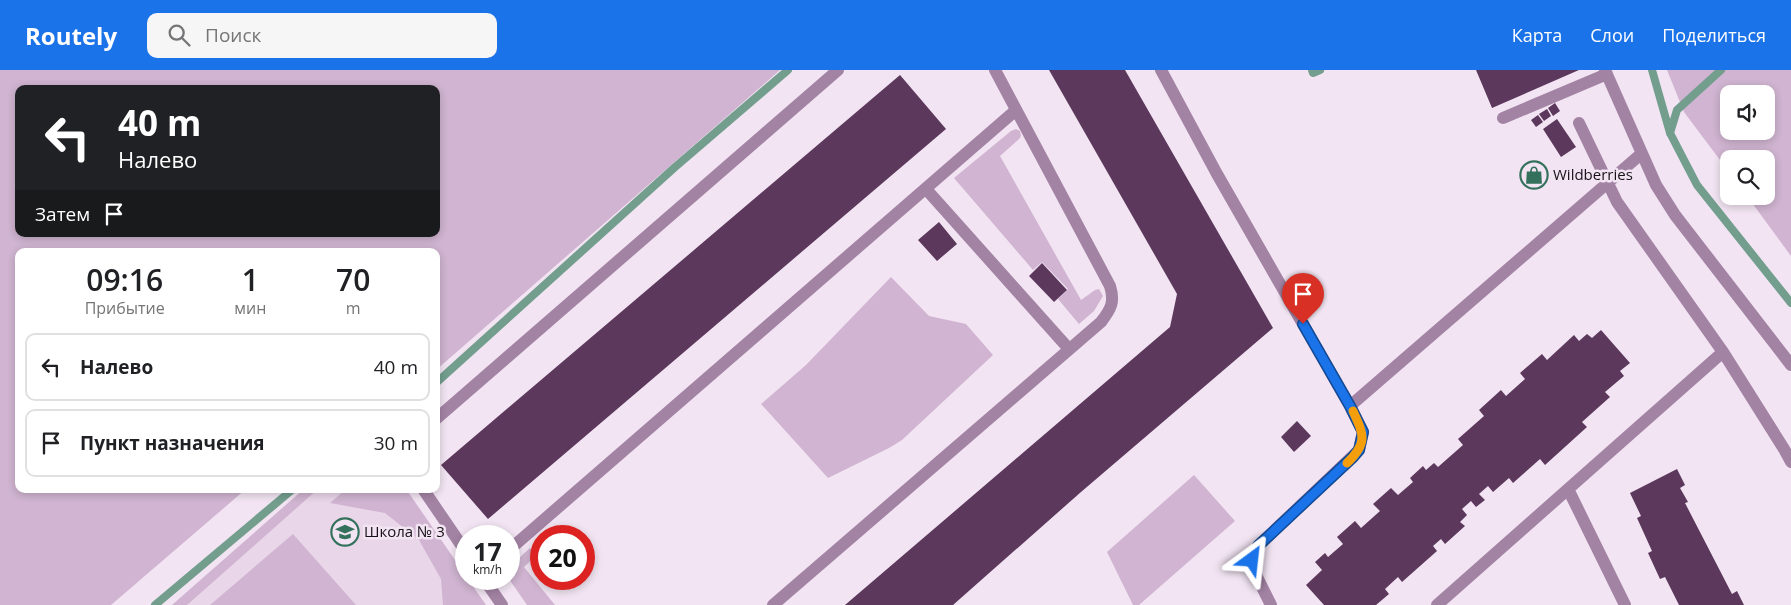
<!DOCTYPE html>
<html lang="ru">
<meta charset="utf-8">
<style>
:root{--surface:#fff;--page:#f6f6f6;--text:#202124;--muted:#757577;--line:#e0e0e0;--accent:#1a73e8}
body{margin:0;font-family:"Open Sans",sans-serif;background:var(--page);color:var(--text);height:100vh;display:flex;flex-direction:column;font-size:19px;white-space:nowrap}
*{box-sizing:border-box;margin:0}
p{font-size:16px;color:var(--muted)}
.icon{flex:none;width:28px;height:28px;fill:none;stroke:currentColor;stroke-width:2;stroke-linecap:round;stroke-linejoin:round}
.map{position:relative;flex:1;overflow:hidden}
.drawer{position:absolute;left:15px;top:178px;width:425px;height:245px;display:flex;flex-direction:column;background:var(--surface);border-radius:10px;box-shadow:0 2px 8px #0003}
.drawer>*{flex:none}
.guide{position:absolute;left:15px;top:15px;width:425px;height:152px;border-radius:10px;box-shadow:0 2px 8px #0003;background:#202124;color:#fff;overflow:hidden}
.fabs{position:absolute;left:1720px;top:15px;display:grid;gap:10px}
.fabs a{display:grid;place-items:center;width:55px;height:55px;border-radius:10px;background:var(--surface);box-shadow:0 2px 8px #0003;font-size:25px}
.speed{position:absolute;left:455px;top:455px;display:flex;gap:10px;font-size:25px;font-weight:700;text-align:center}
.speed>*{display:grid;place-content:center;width:65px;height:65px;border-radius:50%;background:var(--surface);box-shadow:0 2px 8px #0003;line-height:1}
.speed small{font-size:12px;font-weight:400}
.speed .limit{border:8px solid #d22;background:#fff;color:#111}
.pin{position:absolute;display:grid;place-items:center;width:42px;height:42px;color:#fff;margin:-51px -21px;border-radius:50% 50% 50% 0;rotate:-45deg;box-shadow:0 0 5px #0007}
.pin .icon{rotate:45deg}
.me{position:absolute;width:55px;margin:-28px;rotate:30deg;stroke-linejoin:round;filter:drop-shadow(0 0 4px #0008)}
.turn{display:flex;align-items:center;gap:18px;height:105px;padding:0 20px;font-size:22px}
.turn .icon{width:65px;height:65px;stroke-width:2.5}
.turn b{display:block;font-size:35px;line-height:42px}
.then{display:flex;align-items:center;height:48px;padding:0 20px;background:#0003;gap:10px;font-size:19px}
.eta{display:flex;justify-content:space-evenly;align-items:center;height:85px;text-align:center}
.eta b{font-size:30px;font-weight:600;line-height:35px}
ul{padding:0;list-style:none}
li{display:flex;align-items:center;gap:15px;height:68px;margin:0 10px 8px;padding:0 10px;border:2px solid var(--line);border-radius:10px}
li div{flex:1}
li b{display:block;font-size:19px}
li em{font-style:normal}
header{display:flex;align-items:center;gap:30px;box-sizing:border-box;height:70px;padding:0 25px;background:var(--accent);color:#fff}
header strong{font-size:24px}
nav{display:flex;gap:28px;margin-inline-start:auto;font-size:18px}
.search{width:350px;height:45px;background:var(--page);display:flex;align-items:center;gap:12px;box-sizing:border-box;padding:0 18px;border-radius:10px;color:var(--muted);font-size:19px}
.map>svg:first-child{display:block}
.built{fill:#e9d6e9}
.green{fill:#d0b4d1;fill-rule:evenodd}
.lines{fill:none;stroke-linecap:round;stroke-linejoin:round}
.stream{stroke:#739e8e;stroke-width:8}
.building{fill:#5b385c}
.lane{stroke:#a383a4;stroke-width:12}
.route-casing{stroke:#114b97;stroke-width:12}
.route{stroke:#1a73e8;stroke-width:9}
.slow{stroke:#f59e0b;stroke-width:9}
.labels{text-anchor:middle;stroke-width:5;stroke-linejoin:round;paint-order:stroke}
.poi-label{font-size:15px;fill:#171217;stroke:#f2e4f2;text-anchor:start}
</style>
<header>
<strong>Routely</strong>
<div class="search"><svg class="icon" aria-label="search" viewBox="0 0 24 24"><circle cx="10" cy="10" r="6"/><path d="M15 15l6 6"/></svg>Поиск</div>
<nav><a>Карта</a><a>Слои</a><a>Поделиться</a></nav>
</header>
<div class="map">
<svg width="1791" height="535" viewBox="0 0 1791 535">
<rect width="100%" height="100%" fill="#f2e4f2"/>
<path class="built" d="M304,419H406L466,506V509L486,535H172Z"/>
<path class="green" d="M0,0H780L436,300V181H19V419H246L111,535H0ZM19,19H436V164H19Z
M1667,0H1791V186L1747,126H1766V89H1729V102L1684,42ZM1729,24H1766V61H1729Z
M1016,59L1020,61L1021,66L1019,69L1000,86L1081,230L1095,220L1099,219L1103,226L1094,241L1079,254L1058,229L1068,219L1042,192L1033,200L954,108L1011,61Z
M891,207L929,246L966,254L993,285L902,370L889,378L828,408L761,334L806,295Z
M1194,405L1235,451L1139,535H1133L1107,482Z
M304,419H318L187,535H172Z
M346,419H406L466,506V509H468L486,535H443L441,509L419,470L385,443L330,433Z
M293,464L356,535H210Z
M530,478L537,485L524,497L555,535H527L509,509V497Z"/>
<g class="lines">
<path class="stream" d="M1312,0L1313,3L1320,0
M1652,0L1670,63L1697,115L1791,233
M1670,63L1677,40L1721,0
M436,313L674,98L788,0
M155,535L293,419"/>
</g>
<path class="building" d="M1049,0H1125L1273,258L1081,422L953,535H845L1170,257L1177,224Z
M1476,0H1579L1492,38Z
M900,5L946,59L488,449L441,395Z
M1555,33L1560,41L1553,46L1548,38Z
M1547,39L1551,46L1544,51L1539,44Z
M1538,45L1543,52L1536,57L1531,50Z
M1557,49L1576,77L1561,87L1543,59Z
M939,152L957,174L937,191L918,170Z
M1042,193L1067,220L1054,232L1029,206Z
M1601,260L1630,293L1620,301L1624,306L1605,322L1610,327L1582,352L1587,357L1545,395L1540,389L1513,413L1509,408L1493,422L1488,416L1479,424L1485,430L1476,437L1471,431L1462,439L1467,445L1460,452L1465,456L1445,474L1441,469L1433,476L1437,481L1402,512L1398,507L1385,519L1389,524L1376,535H1324L1306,515L1322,500L1315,492L1325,483L1328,487L1343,474L1337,467L1355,451L1361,458L1380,441L1373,434L1391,418L1398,425L1413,412L1410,408L1423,396L1426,400L1434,393L1438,397L1463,375L1458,369L1484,346L1479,340L1501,320L1506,326L1525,309L1520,303L1542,284L1547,290L1574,265L1579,271L1587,264L1592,268Z
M1297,351L1311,366L1294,382L1281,367Z
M1677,399L1685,415L1680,418L1688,432L1685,433L1732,524L1737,521L1744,535H1679L1665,507L1660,509L1648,483L1652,481L1637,448L1641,446L1630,423Z"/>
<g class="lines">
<path class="lane" d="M1161,0L1217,104L1350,336L1363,362L1359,380L1258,476L1252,490L1257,507L1271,535
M1605,0L1656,115L1675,145L1791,295
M1503,48L1607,4
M1579,53L1617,132L1723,282L1784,379L1791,392
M926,119L1069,279
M1350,336L1641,84
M436,349L838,0
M423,419L466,482
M1568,419L1625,535
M509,480L1016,40
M484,509L502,535
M773,535L1101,252C1111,239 1115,232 1110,216L995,0
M1437,535L1723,282"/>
</g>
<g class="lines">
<g class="route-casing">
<path id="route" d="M1252,490L1258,476L1353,387L1359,380L1363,362L1350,336L1303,254"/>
</g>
<use href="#route" class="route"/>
<path class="slow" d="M1347,393C1368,373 1364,365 1353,341"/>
</g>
<defs>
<g id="shop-ring" transform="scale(1.4375)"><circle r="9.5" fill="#f2e4f2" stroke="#34715c" stroke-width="1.5"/><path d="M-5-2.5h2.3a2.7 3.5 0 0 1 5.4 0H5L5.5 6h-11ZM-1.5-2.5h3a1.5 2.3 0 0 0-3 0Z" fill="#34715c"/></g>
<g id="school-ring" transform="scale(1.4375)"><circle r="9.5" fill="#f2e4f2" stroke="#34715c" stroke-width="1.5"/><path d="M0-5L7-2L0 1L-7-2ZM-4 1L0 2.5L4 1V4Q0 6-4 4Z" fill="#34715c"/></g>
</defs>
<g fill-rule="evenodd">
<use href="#shop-ring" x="1534" y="105"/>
<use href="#school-ring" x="345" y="462"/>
</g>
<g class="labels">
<g class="poi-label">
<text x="1553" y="110">Wildberries</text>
<text x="364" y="467">Школа № 3</text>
</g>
</g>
</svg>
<div class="fabs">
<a><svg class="icon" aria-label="sound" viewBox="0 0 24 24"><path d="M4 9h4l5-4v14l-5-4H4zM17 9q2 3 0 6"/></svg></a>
<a><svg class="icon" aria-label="search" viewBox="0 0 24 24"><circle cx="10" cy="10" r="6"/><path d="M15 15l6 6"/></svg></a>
</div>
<div class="speed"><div>17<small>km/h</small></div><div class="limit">20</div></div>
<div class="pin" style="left:1303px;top:254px;background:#d93025"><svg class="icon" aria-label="arrive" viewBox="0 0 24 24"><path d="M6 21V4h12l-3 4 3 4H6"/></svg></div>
<svg class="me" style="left:1252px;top:490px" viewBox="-20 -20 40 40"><path d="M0-17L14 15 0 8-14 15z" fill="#1a73e8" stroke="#fff" stroke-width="4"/></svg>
<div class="guide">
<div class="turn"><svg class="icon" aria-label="left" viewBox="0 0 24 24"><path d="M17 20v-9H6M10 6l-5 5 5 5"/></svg><div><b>40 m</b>Налево</div></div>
<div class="then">Затем<svg class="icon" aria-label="arrive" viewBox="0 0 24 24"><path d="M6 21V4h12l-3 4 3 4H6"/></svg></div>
</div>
<section class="drawer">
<div class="eta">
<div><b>09:16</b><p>Прибытие</p></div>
<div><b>1</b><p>мин</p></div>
<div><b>70</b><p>m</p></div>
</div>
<ul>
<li><svg class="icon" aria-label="left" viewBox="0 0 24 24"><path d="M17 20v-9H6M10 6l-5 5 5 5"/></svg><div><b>Налево</b></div><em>40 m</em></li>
<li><svg class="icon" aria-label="arrive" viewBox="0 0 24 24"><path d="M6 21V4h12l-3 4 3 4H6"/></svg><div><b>Пункт назначения</b></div><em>30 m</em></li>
</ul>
</section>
</div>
